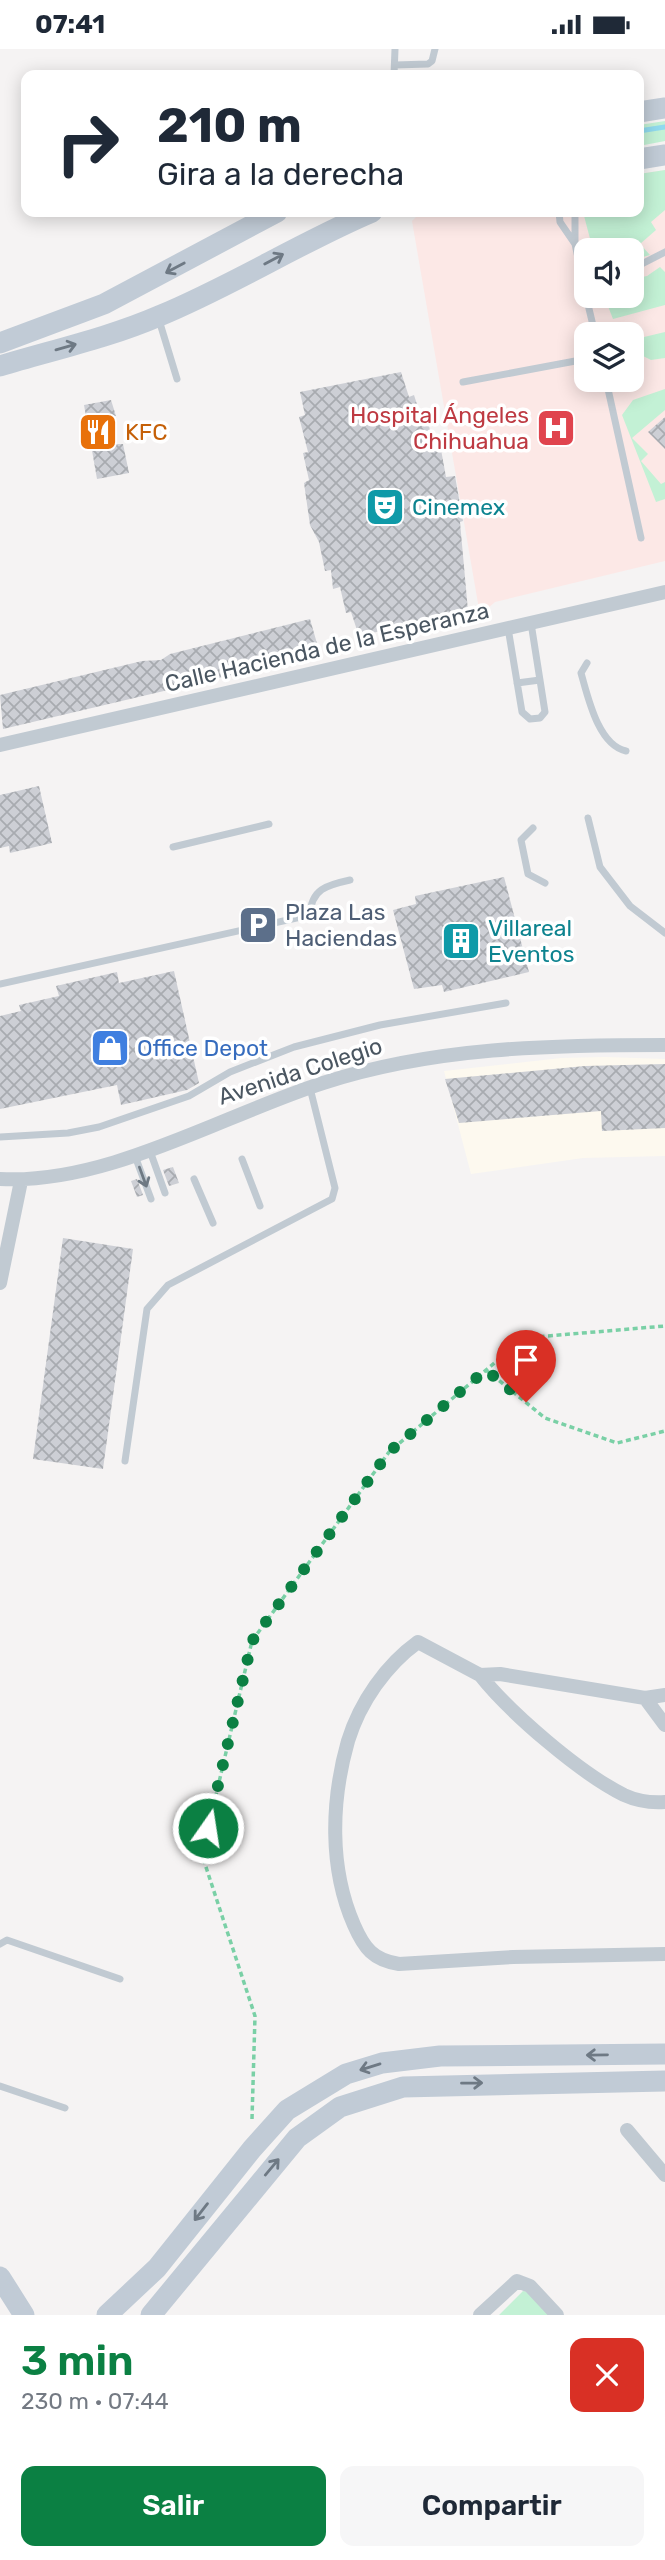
<!DOCTYPE html>
<html lang="es">
<meta charset="utf-8">
<style>
:root{--surface:#fff;--page:#f6f6f7;--text:#1f2937;--muted:#747a83;--accent:#0b8043}
body{margin:0;font-family:Rubik,sans-serif;background:var(--page);color:var(--text);height:100vh;display:flex;flex-direction:column;font-size:26px;white-space:nowrap}
*{box-sizing:border-box;margin:0}
p{font-size:23px;color:var(--muted)}
.icon{flex:none;width:38px;height:38px;fill:none;stroke:currentColor;stroke-width:2;stroke-linecap:round;stroke-linejoin:round}
.map{position:relative;height:2266px;overflow:hidden}
.details{display:flex;flex-direction:column;background:var(--surface);flex:1}
.details>*{flex:none}
.top-card{position:absolute;left:21px;top:21px;width:623px;height:147px;border-radius:14px;box-shadow:0 4px 18px #0003;background:#fff;color:var(--text);overflow:hidden}
.controls{position:absolute;left:574px;top:189px;display:grid;gap:14px}
.controls a{display:grid;place-items:center;width:70px;height:70px;border-radius:14px;background:var(--surface);box-shadow:0 4px 18px #0003;font-size:35px}
.pin{position:absolute;display:grid;place-items:center;width:60px;height:60px;color:#fff;margin:-72px -30px;border-radius:50% 50% 50% 0;rotate:-45deg;box-shadow:0 0 7px #0007}
.pin .icon{rotate:45deg}
.me{position:absolute;width:77px;margin:-38px;rotate:13deg;stroke-linejoin:round;filter:drop-shadow(0 0 5px #0008)}
.turn{display:flex;align-items:center;gap:24px;height:147px;padding:0 21px;font-size:32px}
.turn .icon{width:91px;height:91px;stroke-width:2.5}
.turn b{display:block;font-size:49px;line-height:60px}
.round{display:grid;place-items:center;flex:none;width:74px;height:74px;border-radius:14px;background:var(--page)}
.overview{display:flex;align-items:center;justify-content:space-between;height:119px;padding:0 21px}
h1{font-size:42px;font-weight:600;line-height:52px;color:var(--accent)}
.primary-button{display:flex;gap:14px;margin-top:auto;padding:14px 21px}
.primary-button a{flex:1;height:80px;border-radius:14px;background:var(--accent);color:#fff;font-size:28px;font-weight:600;line-height:80px;text-align:center}
.primary-button a+a{background:var(--page);color:var(--text)}
.status{display:flex;justify-content:space-between;align-items:center;height:49px;padding:0 35px;background:var(--surface);direction:ltr}
.status svg{height:19px;fill:currentColor}
.map>svg:first-child{display:block}
.commercial{fill:#fdf9ef}
.medical{fill:#fce8e6;fill-rule:evenodd}
.green{fill:#c3f1d5}
.lines{fill:none;stroke-linecap:round;stroke-linejoin:round}
.stream{stroke:#90daee;stroke-width:5}
.building{fill:url(#building-cross-hatch)}
.path{stroke:#7ad0a6;stroke-width:3.5;stroke-dasharray:5 3.5;stroke-linecap:butt}
.lane{stroke:#c1cad2;stroke-width:7}
.street{stroke:#c1cad2;stroke-width:14}
.secondary{stroke:#c1cbd6;stroke-width:21}
.oneway{stroke:#6e7984}
.oneway2{stroke:#6e7983}
.route{stroke:#0b8043;stroke-width:12;stroke-dasharray:0 21.6}
.labels{text-anchor:middle;stroke-width:7;stroke-linejoin:round;paint-order:stroke}
.health-label{font-size:23px;fill:#be3a42;stroke:#fff;text-anchor:end}
.food-label{font-size:23px;fill:#c56008;stroke:#fff;text-anchor:start}
.culture-label{font-size:23px;fill:#0d838f;stroke:#fff;text-anchor:start}
.street-label{font-size:23px;fill:#4a5661;stroke:#fff}
.service-label{font-size:23px;fill:#4e5e75;stroke:#fff;text-anchor:start}
.shop-label{font-size:23px;fill:#366cbe;stroke:#fff;text-anchor:start}
</style>
<div class="status"><b>07:41</b><svg viewBox="0 0 49 12"><path d="M0 12V9h3v3zM5 12V6h3v6zM10 12V3h3v9zM15 12V0h3v12zM26 1h20v11H26zM47 4h2v5h-2z"/></svg></div>
<div class="map">
<svg width="665" height="2266" viewBox="0 0 665 2266">
<defs>
<pattern id="building-cross-hatch" width="8" height="8" patternUnits="userSpaceOnUse" patternTransform="scale(1.75)"><rect width="8" height="8" fill="#cdcfd5"/><path d="M0 0l8 8M0 8l8-8" fill="none" stroke="#a8abb0"/></pattern>
</defs>
<rect width="100%" height="100%" fill="#f5f3f3"/>
<path class="commercial" d="M605,1008L665,1010V1107L583,1109L471,1125L444,1022L561,1009Z"/>
<path class="medical" d="M665,121V512L495,553L480,566L412,172L416,168L438,163H639V125ZM586,201H632V247H586ZM586,285H632V331H586Z"/>
<path class="green" d="M665,72V92L639,97V76Z
M665,121V161L651,173L656,181L640,195L650,206L632,211V201H593L583,163H639V125Z
M660,218L665,223V256L613,270L604,247H632V230L647,227Z
M665,283V309L651,311L641,306L639,297L644,288Z
M665,340V361L632,389L648,405L641,412L661,435L665,433V450L656,453L622,366L633,351Z
M523,2242L535,2244L554,2266H499Z"/>
<g class="lines">
<path class="stream" d="M639,82L665,78"/>
</g>
<path class="building" d="M401,323L409,348L414,346L421,368L427,367L433,396L440,395L446,428L455,427L463,472L460,473L468,562L359,587L351,563L346,564L340,538L333,540L331,521L325,522L319,493L310,476L304,434L309,431L303,404L308,403L299,368L305,366L300,343Z
M111,351L116,367L105,368L111,395H123L129,424L97,430L84,356Z
M665,368V400L648,383Z
M310,570L320,605L3,680L0,646L142,612L161,611L170,605Z
M39,737L52,794L10,804L9,797L0,799V746Z
M504,828L529,923L444,943L442,936L414,940L393,861L416,855L415,847Z
M174,922L199,1034L187,1041L121,1056L117,1036L0,1060V967L21,962L19,956L59,947L56,937L117,923L119,934Z
M665,1015V1079L602,1082L601,1062L459,1074L445,1030L585,1017Z
M173,1118L179,1134L169,1137L163,1121Z
M137,1130L143,1146L137,1148L131,1132Z
M63,1189L133,1200L103,1420L33,1410Z"/>
<g class="lines">
<path class="path" d="M486,1321L545,1369L617,1394L665,1382
M252,2070L255,1967L202,1806L252,1592L389,1403L524,1289L665,1277"/>
<path class="lane" d="M395,16L428,15L432,12L435,0
M394,26L395,0
M559,163L560,173L575,195
M575,163V195L586,246
M632,220L665,203
M586,247L595,285
M159,271L177,330
M606,331L641,489
M463,333L586,310
M508,579L522,663L530,670L540,669L545,663L531,574
M587,614L581,624C588,648 598,696 626,702
M517,634L540,631
M588,769L600,818L630,857L665,884
M533,779L521,791L528,825L545,834
M173,798L269,775
M0,935L310,866C311,840 327,836 350,831
M0,1088L68,1084L99,1078L189,1047L230,1023L294,998L380,976L506,954
M150,1102L165,1144
M135,1107L151,1150
M242,1110L260,1157
M194,1130L213,1174
M125,1412L147,1260L168,1236L332,1150L335,1139L310,1039
M0,1895L7,1891L120,1930
M0,2037L65,2059"/>
<path class="street" d="M0,696L665,543
M0,1130C107,1136 223,1066 323,1034C434,998 550,996 665,996
M0,1234L21,1132
M480,1626C510,1664 580,1724 624,1746C637,1752 650,1754 665,1753
M665,1646L645,1649L500,1625L480,1626L418,1593C386,1616 360,1653 348,1692C331,1752 329,1819 354,1876C364,1899 373,1911 399,1915L513,1908L665,1905
M645,1649L665,1676
M627,2081L665,2126
M480,2266L517,2232L530,2237L557,2266"/>
<path class="secondary" d="M639,63L665,59
M639,110L665,106
M0,294L104,255L277,163
M0,317C53,301 108,289 159,267C232,237 299,194 372,163
M0,2228L24,2266
M107,2266L157,2219L252,2100L287,2061L346,2025L382,2014L440,2007L665,2005
M151,2266L297,2089L340,2058L403,2038L665,2032"/>
</g>
<defs><path id="oneway-shaft" d="M-6 0H5M1.5-3L5.5 0L1.5 3" fill="none" stroke-width="1.6" stroke-linecap="round" stroke-linejoin="round" transform="scale(1.75)"/></defs>
<g class="oneway">
<use href="#oneway-shaft" transform="translate(274 210) rotate(-28)"/>
<use href="#oneway-shaft" transform="translate(175 219) rotate(152)"/>
<use href="#oneway-shaft" transform="translate(66 298) rotate(-16)"/>
<use href="#oneway-shaft" transform="translate(597 2006) rotate(179)"/>
<use href="#oneway-shaft" transform="translate(370 2018) rotate(163)"/>
<use href="#oneway-shaft" transform="translate(472 2034) rotate(-1)"/>
<use href="#oneway-shaft" transform="translate(272 2118) rotate(-50)"/>
<use href="#oneway-shaft" transform="translate(201 2163) rotate(128)"/>
</g>
<use class="oneway2" href="#oneway-shaft" transform="translate(143 1128) rotate(70)"/>
<g class="lines">
<path class="route" d="M208,1779L252,1592L389,1403L486,1321L526,1353"/>
</g>
<defs>
<g id="hospital-square" transform="scale(2.0125)"><rect x="-9" y="-9" width="18" height="18" rx="4" fill="#e0444e" stroke="#fff"/><path d="M-5-5h3v3.5h4V-5h3V5h-3V1.5h-4V5h-3Z" fill="#fff"/></g>
<g id="restaurant-square" transform="scale(2.0125)"><rect x="-9" y="-9" width="18" height="18" rx="4" fill="#e8710a" stroke="#fff"/><path d="M-5-6h1v4h1v-4h1v4h1v-4h1v5L-1.5 .5V6h-2V.5L-5-1ZM5-6V6H3V1.5H1.5Q1.5-4 5-6Z" fill="#fff"/></g>
<g id="theatre-square" transform="scale(2.0125)"><rect x="-9" y="-9" width="18" height="18" rx="4" fill="#0f9aa8" stroke="#fff"/><path d="M-5-5.5Q0-4 5-5.5V0Q5 5 0 6Q-5 5-5 0ZM-3.3-2.5H-1v1.5H-3.3ZM1-2.5H3.3v1.5H1ZM-2.8 1Q0 5.5 2.8 1Z" fill="#fff"/></g>
<g id="parking-square" transform="scale(2.0125)"><rect x="-9" y="-9" width="18" height="18" rx="4" fill="#5c6f8a" stroke="#fff"/><path d="M-3.5-5.5H1a3.5 3.5 0 0 1 0 7H-1V5.5H-3.5ZM-1-3.4V-.6H.8a1.4 1.4 0 0 0 0-2.8Z" fill="#fff"/></g>
<g id="building-square" transform="scale(2.0125)"><rect x="-9" y="-9" width="18" height="18" rx="4" fill="#0f9aa8" stroke="#fff"/><path d="M-4-6H4V6H1V3H-1V6H-4ZM-2.5-4.3h1.7v1.8h-1.7ZM.8-4.3h1.7v1.8H.8ZM-2.5-1h1.7V.8h-1.7ZM.8-1h1.7V.8H.8Z" fill="#fff"/></g>
<g id="shop-square" transform="scale(2.0125)"><rect x="-9" y="-9" width="18" height="18" rx="4" fill="#3f7fe0" stroke="#fff"/><path d="M-5-2.5h2.3a2.7 3.5 0 0 1 5.4 0H5L5.5 6h-11ZM-1.5-2.5h3a1.5 2.3 0 0 0-3 0Z" fill="#fff"/></g>
</defs>
<g fill-rule="evenodd">
<use href="#hospital-square" x="556" y="379"/>
<use href="#restaurant-square" x="98" y="383"/>
<use href="#theatre-square" x="385" y="458"/>
<use href="#parking-square" x="258" y="876"/>
<use href="#building-square" x="461" y="892"/>
<use href="#shop-square" x="110" y="999"/>
</g>
<g class="labels">
<g class="health-label">
<text x="529" y="374">Hospital Ángeles<tspan x="529" dy="26">Chihuahua</tspan></text>
</g>
<g class="food-label">
<text x="125" y="391">KFC</text>
</g>
<g class="culture-label">
<text x="412" y="466">Cinemex</text>
<text x="488" y="887">Villareal<tspan x="488" dy="26">Eventos</tspan></text>
</g>
<g class="street-label">
<text transform="translate(327 598) rotate(-13)" y="8">Calle Hacienda de la Esperanza</text>
<text transform="translate(300 1022) rotate(-18)" y="8">Avenida Colegio</text>
</g>
<g class="service-label">
<text x="285" y="871">Plaza Las<tspan x="285" dy="26">Haciendas</tspan></text>
</g>
<g class="shop-label">
<text x="137" y="1007">Office Depot</text>
</g>
</g>
</svg>
<div class="controls">
<a><svg class="icon" aria-label="sound" viewBox="0 0 24 24"><path d="M4 9h4l5-4v14l-5-4H4zM17 9q2 3 0 6"/></svg></a>
<a><svg class="icon" aria-label="layers" viewBox="0 0 24 24"><path d="M12 4l9 5-9 5-9-5zM3 14l9 5 9-5"/></svg></a>
</div>
<div class="pin" style="left:526px;top:1353px;background:#d93025"><svg class="icon" aria-label="arrive" viewBox="0 0 24 24"><path d="M6 21V4h12l-3 4 3 4H6"/></svg></div>
<svg class="me" style="left:208px;top:1779px" viewBox="-20 -20 40 40"><circle r="17" fill="#0b8043" stroke="#fff" stroke-width="3"/><path d="M0-11L8 9 0 5-8 9z" fill="#fff"/></svg>
<div class="top-card">
<div class="turn"><svg class="icon" aria-label="right" viewBox="0 0 24 24"><path d="M7 20v-9h11M14 6l5 5-5 5"/></svg><div><b>210 m</b>Gira a la derecha</div></div>
</div>
</div>
<section class="details">
<div class="overview"><div><h1>3 min</h1><p>230 m · 07:44</p></div><a class="round" style="background:#d93025;color:#fff"><svg class="icon" aria-label="close" viewBox="0 0 24 24"><path d="M6 6l12 12M18 6L6 18"/></svg></a></div>
<div class="primary-button"><a>Salir</a><a>Compartir</a></div>
</section>
